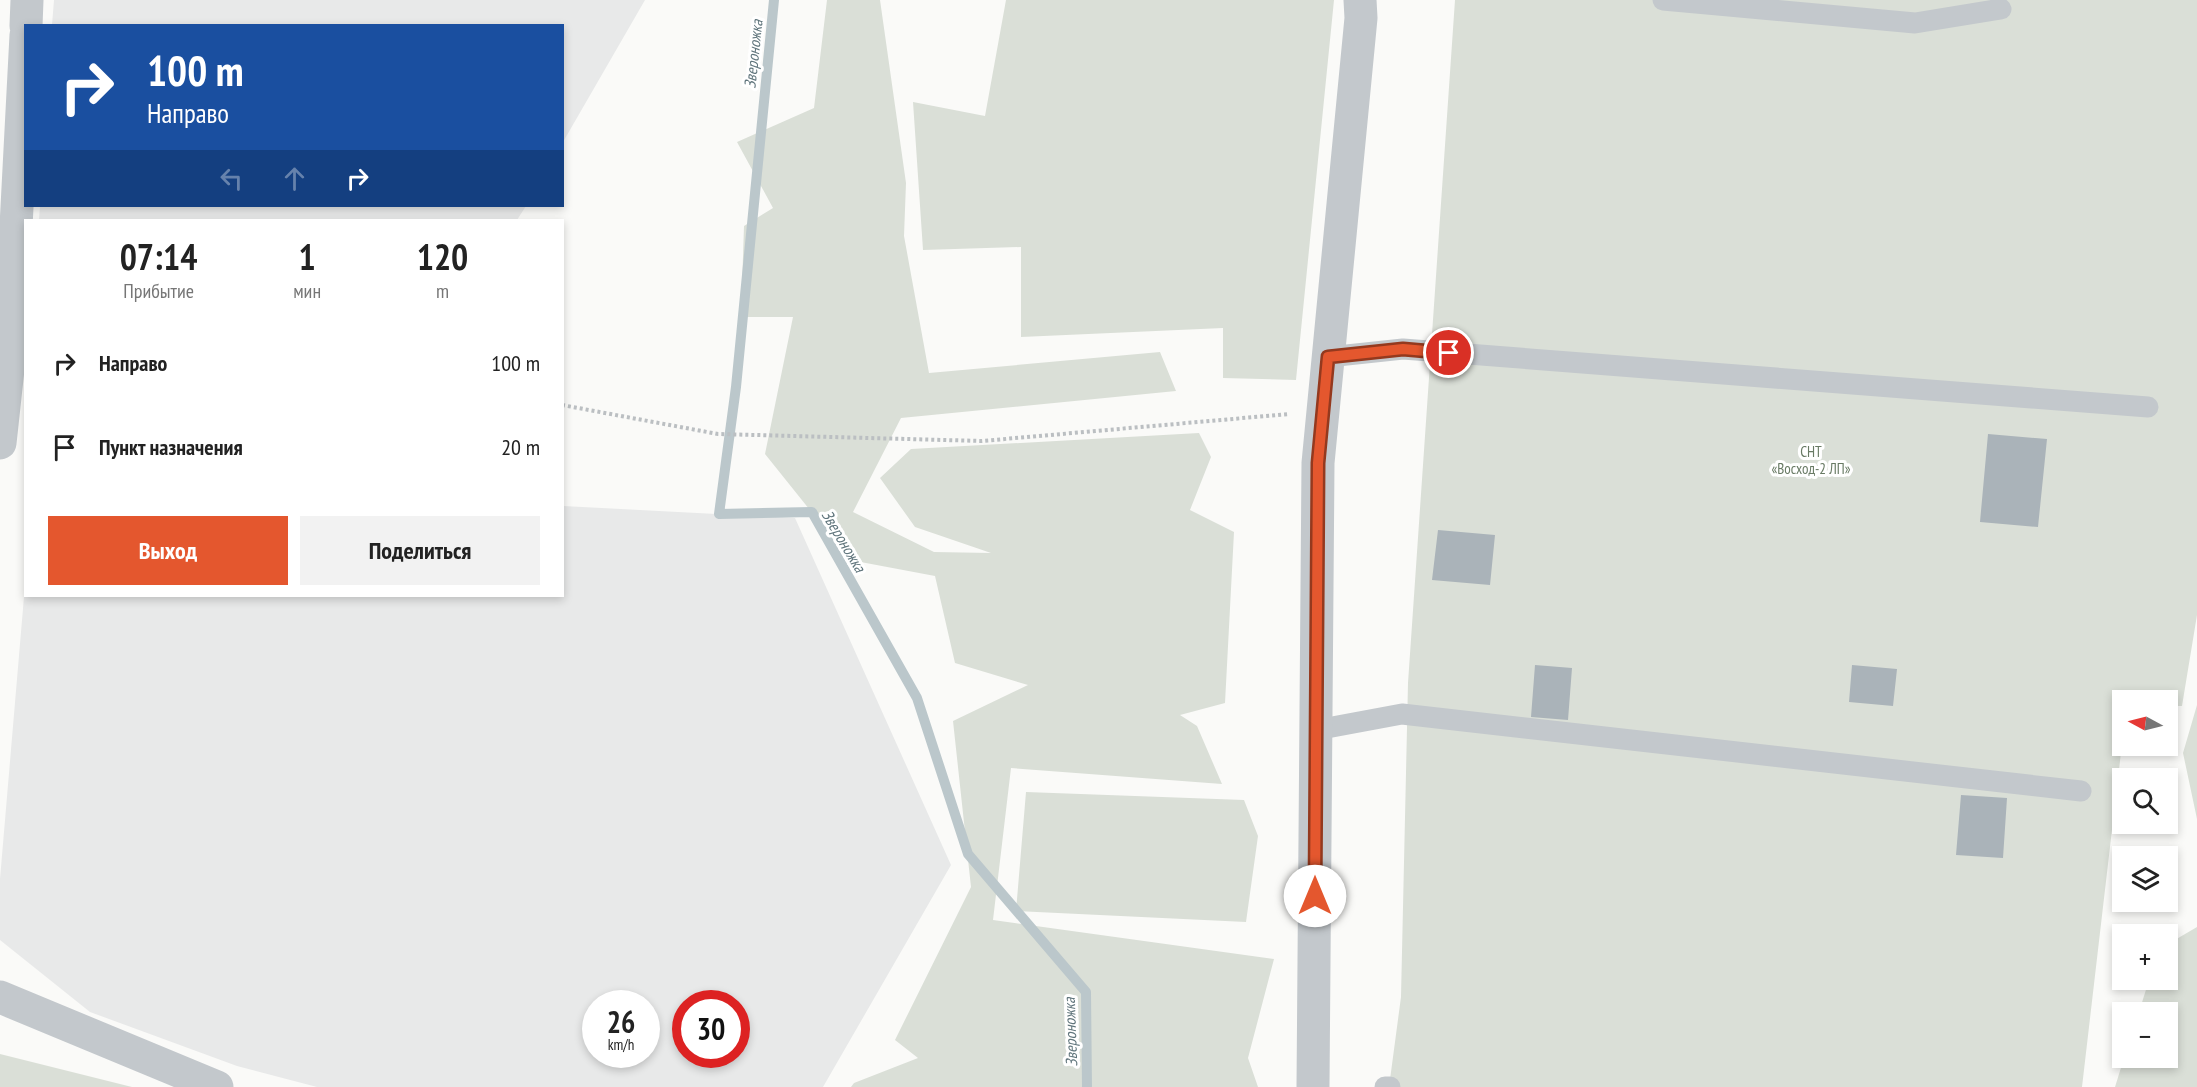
<!DOCTYPE html>
<html lang="ru">
<meta charset="utf-8">
<style>
:root{--surface:#fff;--page:#f2f2f2;--text:#222;--muted:#767676;--accent:#e4572e}
body{margin:0;font-family:"PT Sans Narrow",sans-serif;background:var(--page);color:var(--text);height:100vh;display:flex;flex-direction:column;font-size:22px;white-space:nowrap}
*{box-sizing:border-box;margin:0}
p{font-size:20px;color:var(--muted)}
.icon{flex:none;width:33px;height:33px;fill:none;stroke:currentColor;stroke-width:2;stroke-linecap:round;stroke-linejoin:round}
.map{position:relative;flex:1;overflow:hidden}
.panel{position:absolute;left:24px;top:219px;width:540px;height:378px;display:flex;flex-direction:column;background:var(--surface);border-radius:0px;box-shadow:0 3px 9px #0003}
.panel>*{flex:none}
.guide{position:absolute;left:24px;top:24px;width:540px;height:183px;border-radius:0px;box-shadow:0 3px 9px #0003;background:#1a4fa0;color:#fff;overflow:hidden}
.needle{width:39px;rotate:277deg}
.buttons{position:absolute;left:2112px;top:690px;display:grid;gap:12px}
.buttons a{display:grid;place-items:center;width:66px;height:66px;border-radius:0px;background:var(--surface);box-shadow:0 3px 9px #0003;font-size:30px}
.speed{position:absolute;left:582px;top:990px;display:flex;gap:12px;font-size:30px;font-weight:700;text-align:center}
.speed>*{display:grid;place-content:center;width:78px;height:78px;border-radius:50%;background:var(--surface);box-shadow:0 3px 9px #0003;line-height:1}
.speed small{font-size:15px;font-weight:400}
.speed .limit{border:9px solid #d22;background:#fff;color:#111}
.pin{position:absolute;display:grid;place-items:center;width:51px;height:51px;color:#fff;margin:-26px;border:3px solid #fff;border-radius:50%;box-shadow:0 2px 6px #0007}
.me{position:absolute;width:66px;margin:-33px;rotate:0deg;stroke-linejoin:round;filter:drop-shadow(0 0 4px #0008)}
.turn{display:flex;align-items:center;gap:21px;height:126px;padding:0 24px;font-size:27px}
.turn .icon{width:78px;height:78px;stroke-width:2.5}
.turn b{display:block;font-size:42px;line-height:51px}
.lanes{display:flex;align-items:center;height:57px;padding:0 24px;background:#0003;justify-content:center;gap:30px;direction:ltr}
.lanes .off{opacity:.35}
.eta{display:flex;justify-content:space-evenly;align-items:center;height:102px;text-align:center}
.eta b{font-size:36px;font-weight:700;line-height:42px}
.button{display:flex;gap:12px;margin-top:auto;padding:12px 24px}
.button a{flex:1;height:69px;border-radius:0px;background:var(--accent);color:#fff;font-size:24px;font-weight:700;line-height:69px;text-align:center}
.button a+a{background:var(--page);color:var(--text)}
ul{padding:0;list-style:none}
li{display:flex;align-items:center;gap:18px;height:84px;padding:0 24px}
li div{flex:1}
li b{display:block;font-size:22px}
li em{font-style:normal}
.map>svg:first-child{display:block}
.built{fill:#e8e9e9;fill-rule:evenodd}
.green{fill:#dadfd7}
.lines{fill:none;stroke-linecap:round;stroke-linejoin:round}
.stream{stroke:#bbc7cb;stroke-width:10}
.building{fill:#aab3b9}
.path{stroke:#bbbfc2;stroke-width:4;stroke-dasharray:3 3;stroke-linecap:butt}
.service{stroke:#c3c8cc;stroke-width:21}
.minor{stroke:#c3c8cc;stroke-width:33}
.route-casing{stroke:#94391e;stroke-width:15}
.route{stroke:#e4572e;stroke-width:10}
.labels{text-anchor:middle;stroke-width:6;stroke-linejoin:round;paint-order:stroke}
.park-label{font-size:15px;fill:#687a64;stroke:#fff}
.water-label{font-size:16px;font-style:italic;fill:#60757c;stroke:#fff}
</style>
<div class="map">
<svg width="2197" height="1087" viewBox="0 0 2197 1087">
<rect width="100%" height="100%" fill="#fafaf8"/>
<path class="built" d="M54,0H645L563,142L562,26L52,25Z
M40,206H526L517,220H39Z
M563,506L795,518L951,865L823,1087H317L237,1066L90,1012L0,940V879L25,585L26,596H562ZM596,1004H646V1054H596ZM686,1004H736V1054H686Z"/>
<path class="green" d="M827,0H880L906,183L904,236L929,373L1160,352L1176,391L901,418L853,512L934,552L991,553L915,527L880,478L911,449L1199,433L1211,457L1190,510L1234,532L1225,703L1180,715L1197,726L1222,784L1011,768L993,920L1274,959L1248,1058L1258,1087H851L854,1083L918,1058L895,1040L971,887L953,721L1028,685L955,663L935,576L850,560L765,454L793,317H741L744,226L773,208L737,142L814,108Z
M1006,0H1334L1296,380L1223,378V328L1021,337V247L923,250L913,102L985,116Z
M1455,0H2197V615L2182,706H2168V700H2122V744L2082,1087H1389L1401,997L1408,683Z
M2197,705V819L2183,753Z
M1026,792L1244,800L1258,836L1246,922L1016,911Z
M2197,927V1087H2115L2124,1058H2168V1012H2139L2149,980H2168V944Z
M0,1054L132,1087H0Z"/>
<g class="lines">
<path class="stream" d="M774,0L736,387L719,514L812,512L917,698L968,854L1086,992L1087,1087"/>
</g>
<path class="building" d="M1988,434L2047,439L2038,527L1980,522Z
M1438,530L1495,535L1490,585L1432,580Z
M1535,665L1572,668L1568,720L1531,717Z
M1852,665L1897,669L1893,706L1849,702Z
M1961,795L2007,798L2003,858L1956,855Z"/>
<g class="lines">
<path class="path" d="M562,405L718,434L982,441L1289,414"/>
<path class="service" d="M1663,0L1915,23L2001,9
M1328,357L1403,349L2148,407
M1316,730L1402,714L2081,791
M1385,1087H1390"/>
<path class="minor" d="M26,26L27,0
M0,443L9,360L26,35
M0,997L217,1087
M1313,1087L1318,463L1361,18L1360,0"/>
</g>
<g class="lines">
<g class="route-casing">
<path id="route" d="M1315,896L1318,463L1328,357L1403,349L1449,353"/>
</g>
<use href="#route" class="route"/>
</g>
<g class="labels">
<g class="park-label">
<text x="1811" y="457">СНТ<tspan x="1811" dy="17">«Восход-2 ЛП»</tspan></text>
</g>
<g class="water-label">
<text transform="translate(753 54) rotate(-84)" y="6">Звероножка</text>
<text transform="translate(844 541) rotate(59)" y="6">Звероножка</text>
<text transform="translate(1070 1032) rotate(-92)" y="6">Звероножка</text>
</g>
</g>
</svg>
<div class="buttons">
<a><svg class="needle" viewBox="-14 -14 28 28"><path d="M0-13l5 13h-10z" fill="#e53935"/><path d="M0 13l5-13h-10z" fill="#767676"/></svg></a>
<a><svg class="icon" aria-label="search" viewBox="0 0 24 24"><circle cx="10" cy="10" r="6"/><path d="M15 15l6 6"/></svg></a>
<a><svg class="icon" aria-label="layers" viewBox="0 0 24 24"><path d="M12 4l9 5-9 5-9-5zM3 14l9 5 9-5"/></svg></a>
<a>+</a>
<a>−</a>
</div>
<div class="speed"><div>26<small>km/h</small></div><div class="limit">30</div></div>
<div class="pin" style="left:1449px;top:353px;background:#d93025"><svg class="icon" aria-label="arrive" viewBox="0 0 24 24"><path d="M6 21V4h12l-3 4 3 4H6"/></svg></div>
<svg class="me" style="left:1315px;top:896px" viewBox="-20 -20 40 40"><circle r="19" fill="#fff"/><path d="M0-13L10 11 0 6-10 11z" fill="#e4572e"/></svg>
<div class="guide">
<div class="turn"><svg class="icon" aria-label="right" viewBox="0 0 24 24"><path d="M7 20v-9h11M14 6l5 5-5 5"/></svg><div><b>100 m</b>Направо</div></div>
<div class="lanes"><svg class="icon off" aria-label="left" viewBox="0 0 24 24"><path d="M17 20v-9H6M10 6l-5 5 5 5"/></svg><svg class="icon off" aria-label="ahead" viewBox="0 0 24 24"><path d="M12 20V5M6 11l6-6 6 6"/></svg><svg class="icon" aria-label="right" viewBox="0 0 24 24"><path d="M7 20v-9h11M14 6l5 5-5 5"/></svg></div>
</div>
<section class="panel">
<div class="eta">
<div><b>07:14</b><p>Прибытие</p></div>
<div><b>1</b><p>мин</p></div>
<div><b>120</b><p>m</p></div>
</div>
<ul>
<li><svg class="icon" aria-label="right" viewBox="0 0 24 24"><path d="M7 20v-9h11M14 6l5 5-5 5"/></svg><div><b>Направо</b></div><em>100 m</em></li>
<li><svg class="icon" aria-label="arrive" viewBox="0 0 24 24"><path d="M6 21V4h12l-3 4 3 4H6"/></svg><div><b>Пункт назначения</b></div><em>20 m</em></li>
</ul>
<div class="button"><a>Выход</a><a>Поделиться</a></div>
</section>
</div>
